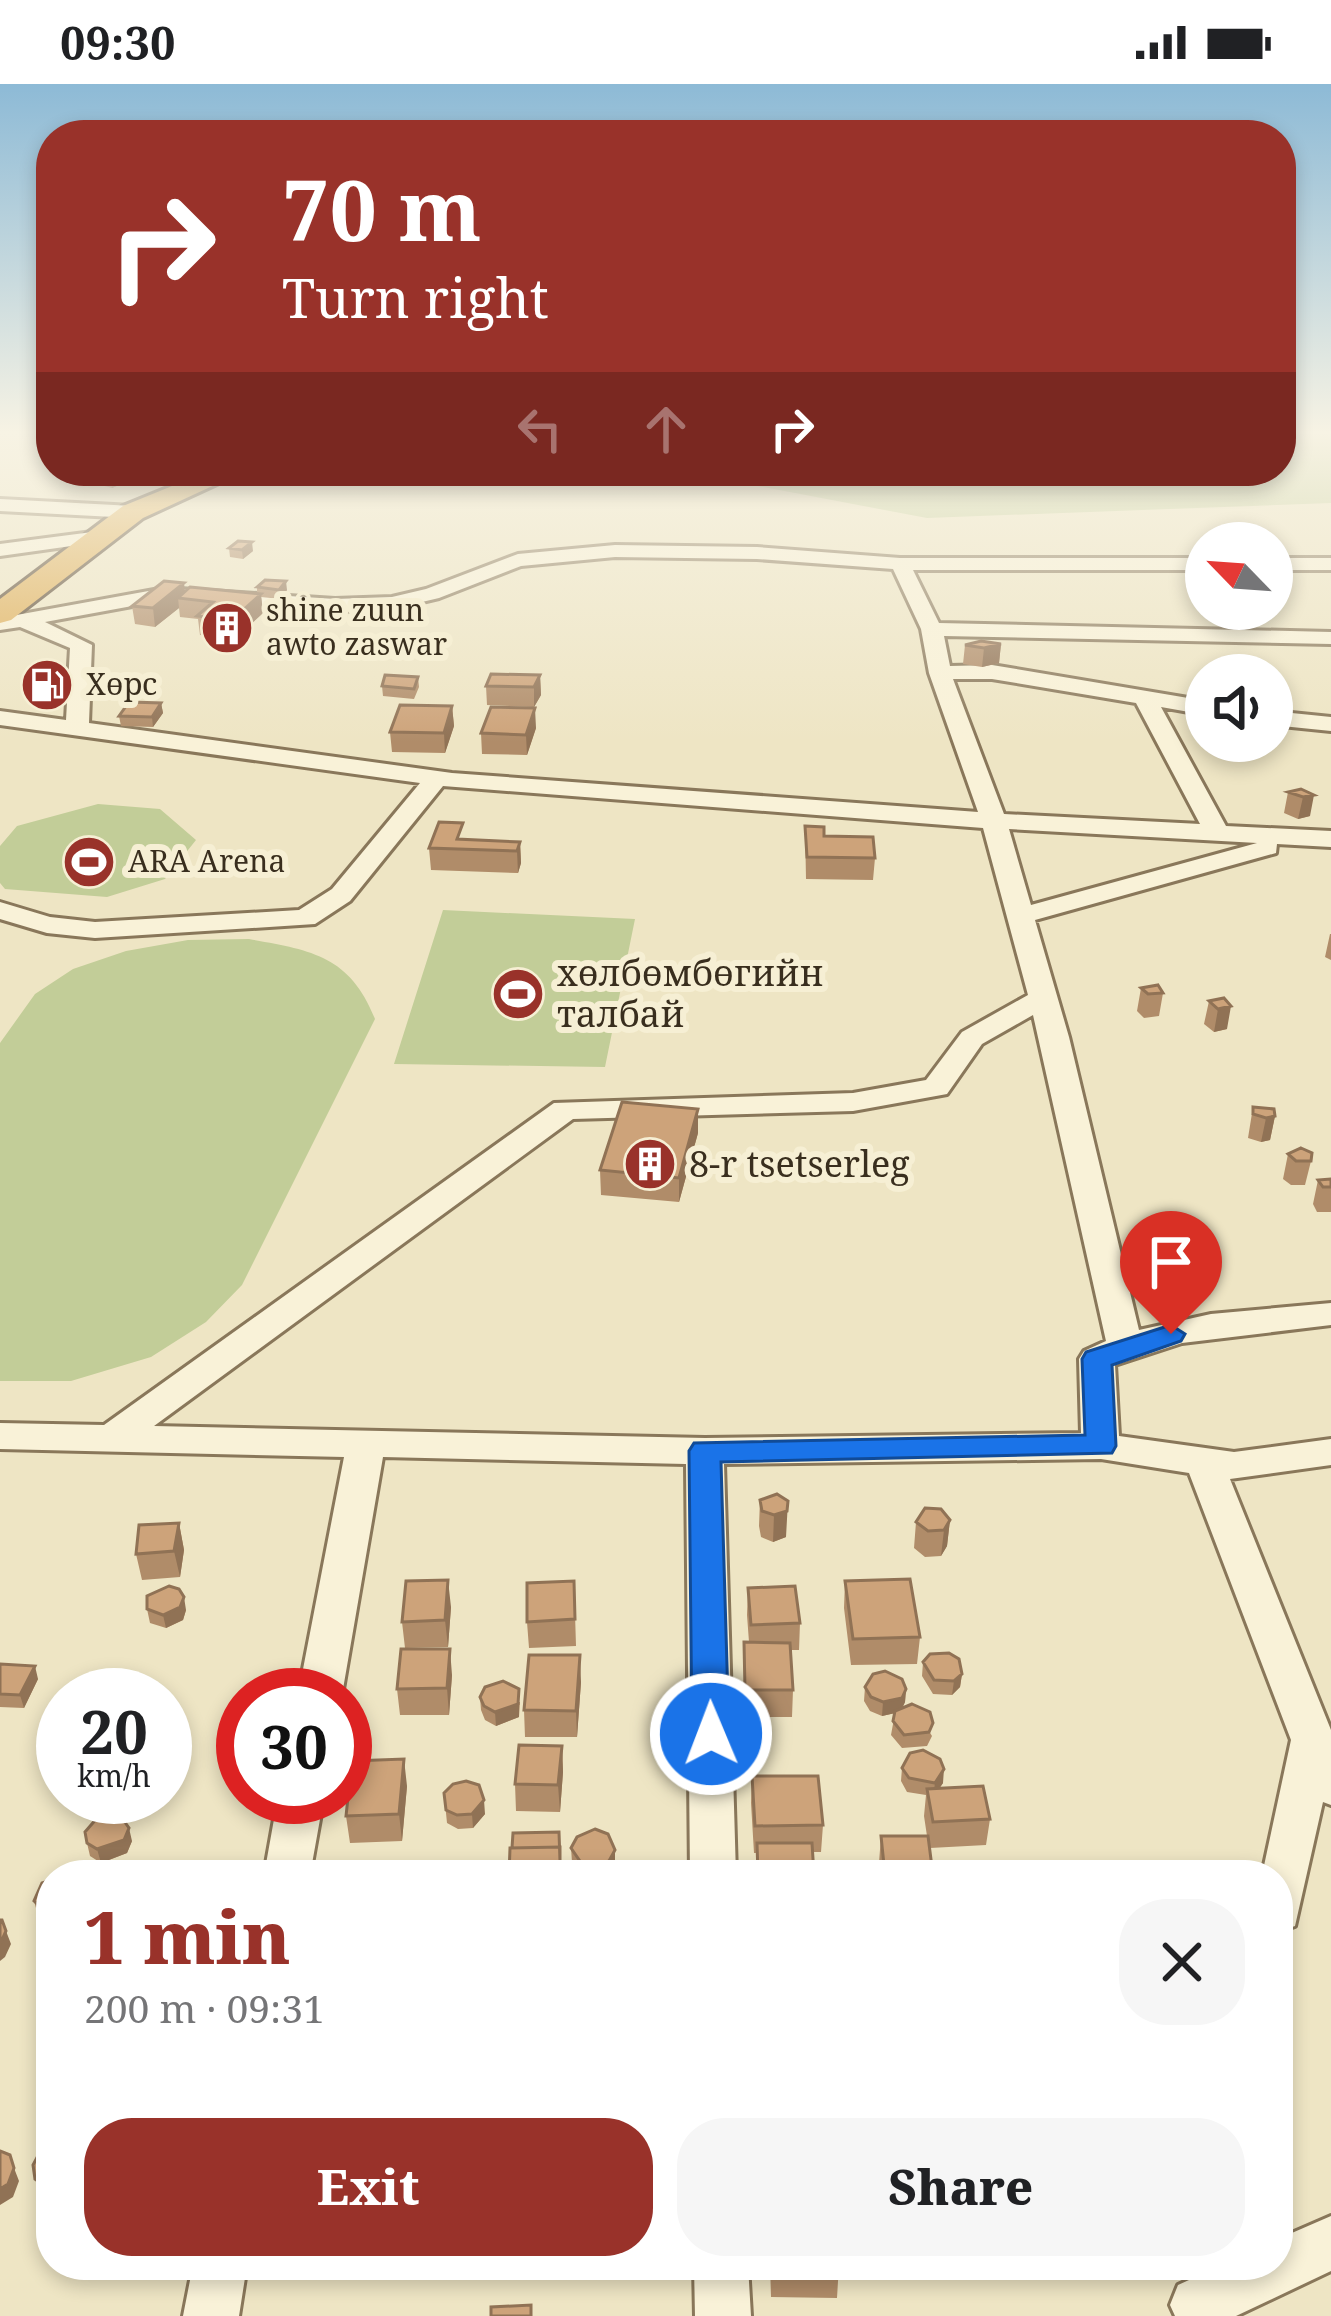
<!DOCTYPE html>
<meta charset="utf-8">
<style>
:root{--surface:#fff;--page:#f6f6f6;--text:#202124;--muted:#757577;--accent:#99322a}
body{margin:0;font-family:"Noto Serif",serif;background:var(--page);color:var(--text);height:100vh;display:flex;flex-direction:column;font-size:45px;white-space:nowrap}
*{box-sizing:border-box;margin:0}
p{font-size:39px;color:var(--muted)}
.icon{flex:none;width:66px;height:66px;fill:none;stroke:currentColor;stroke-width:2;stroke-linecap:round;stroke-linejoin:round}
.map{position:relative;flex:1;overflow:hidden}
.panel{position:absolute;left:36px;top:1776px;width:1257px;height:420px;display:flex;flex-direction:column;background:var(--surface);border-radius:48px;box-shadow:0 6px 18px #0003}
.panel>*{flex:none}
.guide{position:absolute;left:36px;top:36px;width:1260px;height:366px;border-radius:48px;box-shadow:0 6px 18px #0003;background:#99322a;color:#fff;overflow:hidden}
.needle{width:78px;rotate:295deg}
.controls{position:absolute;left:1185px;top:438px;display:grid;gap:24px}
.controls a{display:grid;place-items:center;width:108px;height:108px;border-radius:50%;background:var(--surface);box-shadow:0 6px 18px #0003;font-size:60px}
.speed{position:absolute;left:36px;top:1584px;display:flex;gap:24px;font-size:60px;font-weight:700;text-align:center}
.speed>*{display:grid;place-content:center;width:156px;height:156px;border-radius:50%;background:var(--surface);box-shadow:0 6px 18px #0003;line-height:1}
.speed small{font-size:30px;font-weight:400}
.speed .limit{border:18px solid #d22;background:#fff;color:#111}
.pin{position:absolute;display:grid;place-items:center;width:102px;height:102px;color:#fff;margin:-123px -51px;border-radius:50% 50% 50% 0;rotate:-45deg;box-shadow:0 0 12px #0007}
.pin .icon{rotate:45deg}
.me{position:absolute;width:132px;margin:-66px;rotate:359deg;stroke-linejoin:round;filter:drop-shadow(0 0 9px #0008)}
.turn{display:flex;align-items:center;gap:42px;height:252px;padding:0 48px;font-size:54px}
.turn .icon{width:156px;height:156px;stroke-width:2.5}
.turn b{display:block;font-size:84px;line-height:102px}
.lanes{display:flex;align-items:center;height:114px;padding:0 48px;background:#0003;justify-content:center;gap:60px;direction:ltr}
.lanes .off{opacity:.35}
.round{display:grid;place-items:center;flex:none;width:126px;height:126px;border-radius:48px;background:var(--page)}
.summary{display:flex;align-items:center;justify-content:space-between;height:204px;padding:0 48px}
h1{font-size:72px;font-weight:800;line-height:90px;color:var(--accent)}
.button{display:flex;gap:24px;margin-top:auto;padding:24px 48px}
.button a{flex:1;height:138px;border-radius:48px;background:var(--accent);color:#fff;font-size:48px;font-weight:800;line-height:138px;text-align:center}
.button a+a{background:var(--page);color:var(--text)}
.status{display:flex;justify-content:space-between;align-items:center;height:84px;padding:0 60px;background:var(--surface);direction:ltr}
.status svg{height:33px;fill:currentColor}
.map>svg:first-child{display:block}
.green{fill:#c2cd98}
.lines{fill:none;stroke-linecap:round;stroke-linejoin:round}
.stream{stroke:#6d908a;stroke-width:6}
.minor-casing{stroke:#89775a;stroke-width:6}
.highway-casing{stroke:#57452f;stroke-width:6}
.minor{fill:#f9f2d8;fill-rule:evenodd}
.highway{fill:#dead55;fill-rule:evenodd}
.wall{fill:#b08c69}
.shaded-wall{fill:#907255}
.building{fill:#cda37a;stroke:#907255;stroke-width:3}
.route{fill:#1a73e8;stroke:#114b97;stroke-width:3}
.labels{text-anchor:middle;stroke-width:12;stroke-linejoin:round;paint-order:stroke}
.far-poi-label{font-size:30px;fill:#392e1e;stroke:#f6efd4;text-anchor:start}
.poi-label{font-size:36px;fill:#392e1e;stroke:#f6efd4;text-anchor:start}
</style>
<div class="status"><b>09:30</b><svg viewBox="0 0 49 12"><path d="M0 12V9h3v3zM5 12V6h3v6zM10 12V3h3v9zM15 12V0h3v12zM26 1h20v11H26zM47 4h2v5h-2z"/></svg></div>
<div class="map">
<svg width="1331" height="2232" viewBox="0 0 1331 2232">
<rect width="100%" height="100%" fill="#eee5c4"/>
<path class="green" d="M1281,346H1331V419L927,434L678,387H1281Z
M98,720L160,725L196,756L165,795L107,813L5,805L0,799V762L17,742Z
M443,826L635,835L605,983L394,980Z
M249,855C310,866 350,871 375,935L242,1201L206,1238L151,1273L71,1297H0V959L35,910L73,885L126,867L188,856Z"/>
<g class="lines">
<path class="stream" d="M1281,351L1304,346"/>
<g class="minor-casing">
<path id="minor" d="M0,415L133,422L142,428L133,434L0,427Z
M100,447L110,453L107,457L0,472V460Z
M615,461L757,463L900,474H1206V486H913L939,539L1331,548V560L944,552L950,582L992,581L1206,617V631L1161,623L1226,742L1331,747V763L1277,760L1276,769L1035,836L1069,953L1139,1246L1211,1230L1331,1219V1241L1182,1259L1115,1281L1119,1352L1234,1368L1331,1355V1381L1230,1395L1331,1646V1721L1323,1718L1295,1842L1278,1848V1791H1262L1291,1656L1189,1389L1101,1375L724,1380L736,1791H690L686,1380L383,1373L342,1611H298L344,1373L0,1365V1339L104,1341L554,1019L853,1009L926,996L962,948L1028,911L983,744L443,702L350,817L315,840L95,854L47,849L0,835V818L50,833L95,838L299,826L332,805L420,699L0,641V627L66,636L70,564L20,543L0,546V534L165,504L335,515L392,513L426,505L518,470ZM615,473L757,475L893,485L921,545L929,589L978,728L452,689L89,639L92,561L45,538L165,516L335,527L392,525L439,514L521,482ZM953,595H992L1136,619L1200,740L1004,730ZM1009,745L1257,759L1031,821ZM1033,931L1106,1257L1084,1267L1079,1275L1081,1349L705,1354L154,1342L573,1035L853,1027L936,1012L947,1010L982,960Z
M1272,474H1331V486H1272Z
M1272,627L1331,633V647L1272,641Z
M278,1713H324L310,1791H264Z
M1331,2132V2187L1236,2232H1175L1170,2221L1178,2201L1222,2181H1278V2155Z
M193,2181H247L239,2232H183Z
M694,2181H748L751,2232H695Z"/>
</g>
<g class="highway-casing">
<path id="highway" d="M209,387H245L143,434L11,536L0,539V515L123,422Z"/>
</g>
<use href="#minor" class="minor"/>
<use href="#highway" class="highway"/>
</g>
<path class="wall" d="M84,387H134L135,394L112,404L101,401L100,395L96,397L85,395Z
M229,464L253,467L243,475L230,473Z
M257,503L287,506L280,515L261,513L263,529L235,555L200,551L198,535L180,533L179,524L155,543L135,540L132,522L185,508L257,510Z
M1001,560L999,579L982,583L963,580L965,561Z
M540,591L541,611L534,623L487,621L486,602Z
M418,593L419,603L414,615L383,612L382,602Z
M161,619L163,629L153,643L121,642L119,632Z
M452,622L454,642L445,669L392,668L390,648Z
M536,644L527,671L482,670L481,649Z
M1301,705L1310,732L1298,735L1284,729L1288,708Z
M805,742L875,774L873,796L806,795Z
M464,755L520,758L521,779L518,789L431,786L429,764Z
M1330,850H1331V876L1325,873Z
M1141,904L1163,909L1159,932L1144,934L1137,927Z
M1224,914L1227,945L1214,948L1204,940L1209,917Z
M1253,1023L1275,1032L1270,1056L1261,1058L1248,1054Z
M698,1049L679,1118L601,1111L600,1086Z
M1288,1070L1311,1077L1305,1101H1291L1283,1095Z
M1331,1095V1128H1317L1313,1120L1318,1096Z
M777,1410L786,1453L773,1458L761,1453L759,1442L760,1416Z
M950,1436L947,1462L941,1472L925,1473L914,1464L916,1438Z
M179,1439L184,1466L180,1493L142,1496L136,1470Z
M574,1497L576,1562L529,1564L527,1538Z
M845,1497L920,1553L917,1580L851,1581L844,1524Z
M748,1504L800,1539L799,1566H791L793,1606L792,1633H744V1558H749L747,1531Z
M451,1523L448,1563L405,1564L402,1538Z
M147,1525L186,1526L183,1536L166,1544L150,1539Z
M923,1578L962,1590L960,1603L952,1611L933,1610L922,1592Z
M0,1580L38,1595L24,1624L0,1623Z
M452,1591L449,1631H400L397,1605Z
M581,1598L577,1653H525L524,1626Z
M865,1603L906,1605L905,1618L902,1625L912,1620L932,1652L927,1662L902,1664L891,1651L895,1629L882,1632L870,1627L864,1617Z
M480,1613L520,1618L519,1633L496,1642L485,1636L481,1626Z
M562,1662L563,1688L560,1728L516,1727L515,1700Z
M902,1684L943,1699L939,1705L990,1735L986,1761L930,1764L933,1791H880L879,1779L881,1752H927L924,1732L926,1711L907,1708L901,1697Z
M752,1692L823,1741L821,1768H813L814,1791H756V1769H754L751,1719Z
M407,1702L402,1757L350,1759L346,1732Z
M444,1709L485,1730L473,1744L458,1745L447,1739Z
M132,1757L127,1769L101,1779L90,1772L87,1759Z
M571,1764L615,1766V1780L609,1790L581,1791L572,1778Z
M51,1796V1842L38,1831L34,1817Z
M51,1847V1887L48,1886L44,1872Z
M51,2062V2116L40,2108L35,2095Z
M770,2181H839L837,2214L771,2213Z"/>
<path class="shaded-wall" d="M95,387H113L100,393V395L96,397Z
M130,387H134L135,394L112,404L111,395Z
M252,458L253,467L243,475L242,466Z
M286,497L287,506L280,515L279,506Z
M184,499L186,515L178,514L179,524L155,543L153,524Z
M261,510L263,529L235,555L232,536Z
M1001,560L999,579L982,583L984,564Z
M540,591L541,611L534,623V603Z
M161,619L163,629L153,643L152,633Z
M452,622L454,642L445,669L444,649Z
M535,624L536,644L527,671L526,651Z
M1314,711L1310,732L1298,735L1303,713Z
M520,758L521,779L518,789L517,767Z
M1231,922L1227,945L1214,948L1218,925Z
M698,1025V1049L679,1118V1094Z
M1275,1032L1270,1056L1261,1058L1266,1034Z
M788,1417L786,1453L773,1458L774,1431Z
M950,1436L947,1462L941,1472L944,1446Z
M179,1439L184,1466L180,1493L174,1467Z
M448,1496L451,1523L448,1563L445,1536Z
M184,1513L186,1526L183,1536L166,1544L163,1531Z
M450,1565L452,1591L449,1631L447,1604Z
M580,1571L581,1598L577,1653L576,1627Z
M35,1582L38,1595L24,1624L20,1611Z
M962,1590L960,1603L952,1611L954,1597Z
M519,1605V1633L496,1642L495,1628Z
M906,1605L905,1618L900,1628L882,1632L883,1618Z
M562,1662L563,1688L560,1728L558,1701Z
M404,1675L407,1702L402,1757L399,1730Z
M944,1685L943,1699L933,1713L935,1699Z
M484,1716L485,1730L473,1744L472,1730Z
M129,1744L132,1757L127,1769L101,1779L97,1765Z
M615,1766V1780L609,1790L596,1791V1782Z
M6,1847L11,1860L5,1873L0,1877V1860Z
M14,2084L19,2097L13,2113L0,2121V2105Z"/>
<path class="building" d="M113,387H130L111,395L100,393Z
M238,457L252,458L242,466L229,464Z
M265,496L286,497L279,506L257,503Z
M164,497L184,499L153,524L132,522Z
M190,503L261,510L232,536L197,532L213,518L178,514Z
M981,557L1001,560L984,564L965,561Z
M491,590L540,591L534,603L486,602Z
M385,591L418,593L414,605L382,602Z
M129,618L161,619L152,633L119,632Z
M400,621L452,622L444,649L390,648Z
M491,623L535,624L526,651L481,649Z
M1301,705L1314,711L1303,713L1288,708Z
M439,738L463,739L457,755L520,758L517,767L429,764Z
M805,742L824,743V752L873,753L875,774L807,773Z
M1158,901L1163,909L1148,910L1141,904Z
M1224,914L1231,922L1218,925L1209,917Z
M622,1018L698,1025L679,1094L600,1086Z
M1253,1023L1274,1025L1275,1032L1266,1034L1253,1030Z
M1301,1064L1312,1069L1311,1077H1296L1288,1070Z
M1331,1095V1103H1323L1318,1096Z
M777,1410L788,1417L787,1427L774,1431L762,1427L760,1416Z
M925,1424L941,1425L950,1436L944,1446L928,1447L916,1438Z
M179,1439L174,1467L136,1470L139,1441Z
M910,1495L920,1553L853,1555L845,1497Z
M448,1496L445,1536L402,1538L406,1497Z
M574,1497L575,1535L527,1538V1499Z
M169,1502L179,1505L184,1513L180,1523L163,1531L147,1525V1512Z
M795,1502L800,1539L751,1541L748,1504Z
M744,1558L790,1559L793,1606H745Z
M401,1565H450L447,1604L397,1605Z
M949,1569L959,1575L962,1590L954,1597L934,1596L923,1578L930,1570Z
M529,1571H580L576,1627L524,1626Z
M0,1580L35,1582L20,1611L0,1610Z
M885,1587L902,1595L906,1605L902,1614L883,1618L871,1613L865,1603L873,1590Z
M503,1597L519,1605L518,1620L495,1628L484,1622L480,1613L485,1603Z
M140,1602L154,1611H119L121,1608Z
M912,1620L930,1628L933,1639L929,1648L904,1651L893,1637L895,1627Z
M519,1661L562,1662L558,1701L515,1700Z
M923,1666L940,1675L944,1685L935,1699L909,1694L902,1684L910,1669Z
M404,1675L399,1730L346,1732L352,1677Z
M752,1692H818L823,1741L755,1742Z
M466,1697L479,1701L484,1716L472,1730L457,1731L446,1726L444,1709L453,1700Z
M983,1702L990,1735L933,1738L927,1705Z
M119,1730L129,1744L124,1756L97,1765L87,1759L85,1748L98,1733Z
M595,1745L608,1750L615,1766L609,1777L596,1782L582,1780L571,1764L577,1753Z
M559,1748L560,1777V1763L512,1764L513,1749Z
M881,1752H928L933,1791H885Z
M757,1759H812L814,1791H758Z
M560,1763V1791H509L510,1764Z
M51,1796V1829H47L34,1817L42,1799Z
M0,1836H2L6,1847L0,1860Z
M51,1847V1875L44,1872V1854Z
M51,2062V2103H47L35,2095L33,2081L41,2066Z
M0,2067L10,2071L14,2084L8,2100L0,2105Z
M772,2181H839V2188L772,2187Z
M531,2221V2232H491V2223Z"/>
<linearGradient id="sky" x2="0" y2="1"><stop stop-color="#8dbad6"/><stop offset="0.53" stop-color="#f7f3e4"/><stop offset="1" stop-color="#f7f3e4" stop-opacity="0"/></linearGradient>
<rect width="1331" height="658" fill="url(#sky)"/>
<path class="route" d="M1171,1241L1185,1250L1181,1257L1112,1281L1116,1362L1112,1369L721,1378L729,1650L724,1660L711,1664L698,1660L692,1650L689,1367L694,1359L1085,1351L1082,1275L1086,1268Z"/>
<defs>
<g id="building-disc" transform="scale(2.7)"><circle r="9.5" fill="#99322a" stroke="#f6efd4"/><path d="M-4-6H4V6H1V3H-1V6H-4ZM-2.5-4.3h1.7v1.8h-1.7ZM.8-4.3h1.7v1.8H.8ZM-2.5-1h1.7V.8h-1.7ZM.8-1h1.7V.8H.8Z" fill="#fff"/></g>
<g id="fuel-disc" transform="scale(2.7)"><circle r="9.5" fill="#99322a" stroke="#f6efd4"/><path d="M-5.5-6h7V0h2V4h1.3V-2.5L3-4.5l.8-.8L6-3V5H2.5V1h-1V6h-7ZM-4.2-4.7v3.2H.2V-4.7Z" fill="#fff"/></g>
<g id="stadium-disc" transform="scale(2.7)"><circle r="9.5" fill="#99322a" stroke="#f6efd4"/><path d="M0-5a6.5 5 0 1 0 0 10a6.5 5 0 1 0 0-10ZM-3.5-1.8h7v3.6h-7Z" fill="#fff"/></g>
</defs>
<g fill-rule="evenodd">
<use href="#building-disc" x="227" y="544"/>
<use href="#fuel-disc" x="47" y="601"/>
<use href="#stadium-disc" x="89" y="778"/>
<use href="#stadium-disc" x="518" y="910"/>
<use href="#building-disc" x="650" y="1080"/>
</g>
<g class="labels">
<g class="far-poi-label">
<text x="266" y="537">shine zuun<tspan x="266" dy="34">awto zaswar</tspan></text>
<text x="86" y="611">Хөрс</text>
<text x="128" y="788">ARA Arena</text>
</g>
<g class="poi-label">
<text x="557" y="902">хөлбөмбөгийн<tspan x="557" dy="41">талбай</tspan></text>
<text x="689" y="1093">8-r tsetserleg</text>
</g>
</g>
</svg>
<div class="controls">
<a><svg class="needle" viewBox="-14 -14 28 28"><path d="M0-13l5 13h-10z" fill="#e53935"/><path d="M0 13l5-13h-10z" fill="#757577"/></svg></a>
<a><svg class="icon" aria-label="sound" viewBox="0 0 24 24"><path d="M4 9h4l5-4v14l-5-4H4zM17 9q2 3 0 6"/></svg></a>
</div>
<div class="speed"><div>20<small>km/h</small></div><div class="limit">30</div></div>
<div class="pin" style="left:1171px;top:1250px;background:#d93025"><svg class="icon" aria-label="arrive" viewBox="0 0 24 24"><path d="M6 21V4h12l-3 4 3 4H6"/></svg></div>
<svg class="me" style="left:711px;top:1650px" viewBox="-20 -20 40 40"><circle r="17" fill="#1a73e8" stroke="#fff" stroke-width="3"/><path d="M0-11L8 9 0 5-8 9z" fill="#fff"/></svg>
<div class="guide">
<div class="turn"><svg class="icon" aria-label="right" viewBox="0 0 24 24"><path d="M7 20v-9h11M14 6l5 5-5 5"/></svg><div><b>70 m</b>Turn right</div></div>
<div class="lanes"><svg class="icon off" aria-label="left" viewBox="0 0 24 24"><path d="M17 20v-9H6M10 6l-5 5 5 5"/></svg><svg class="icon off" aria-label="ahead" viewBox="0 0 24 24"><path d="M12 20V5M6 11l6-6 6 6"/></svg><svg class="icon" aria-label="right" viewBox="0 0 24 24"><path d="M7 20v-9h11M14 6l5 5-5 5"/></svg></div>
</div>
<section class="panel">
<div class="summary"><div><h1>1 min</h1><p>200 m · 09:31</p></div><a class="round"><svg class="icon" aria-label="close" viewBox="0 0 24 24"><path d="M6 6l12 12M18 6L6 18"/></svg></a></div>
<div class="button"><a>Exit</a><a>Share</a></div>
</section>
</div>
